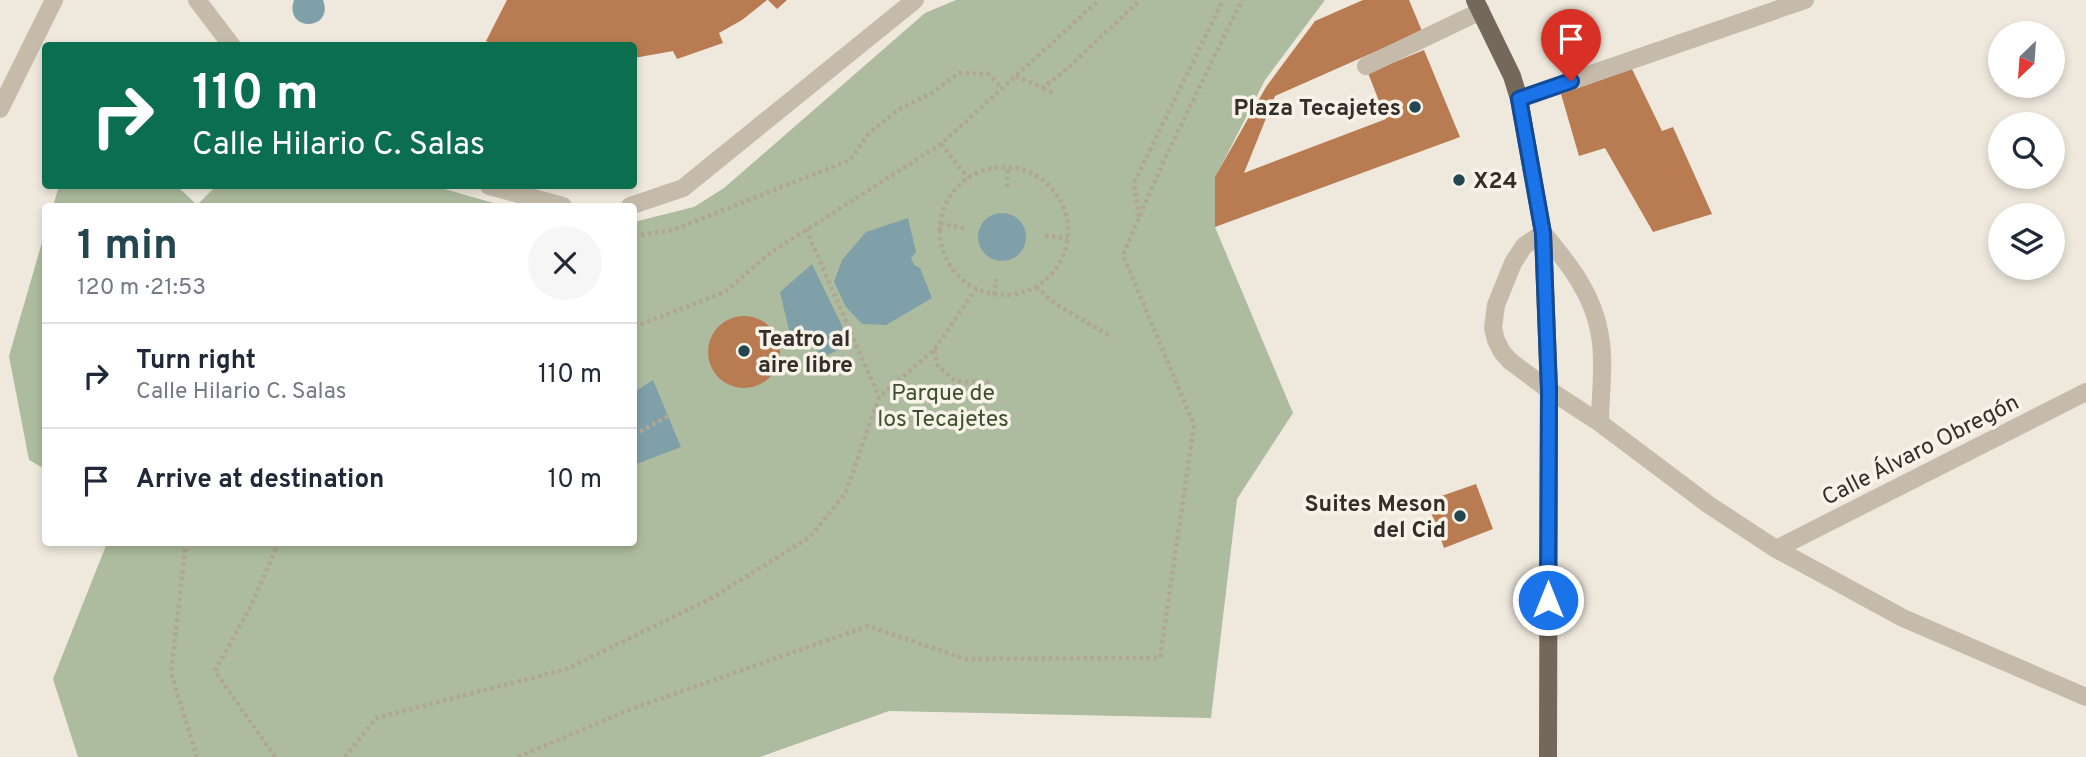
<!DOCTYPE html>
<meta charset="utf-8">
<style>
:root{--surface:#fff;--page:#f6f6f7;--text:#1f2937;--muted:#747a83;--line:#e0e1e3;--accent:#234651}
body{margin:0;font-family:Overpass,sans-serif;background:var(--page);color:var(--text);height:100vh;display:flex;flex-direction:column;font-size:26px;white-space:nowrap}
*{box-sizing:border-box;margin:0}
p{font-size:23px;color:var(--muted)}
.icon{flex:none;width:38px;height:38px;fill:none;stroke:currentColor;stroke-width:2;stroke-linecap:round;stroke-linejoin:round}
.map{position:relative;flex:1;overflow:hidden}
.details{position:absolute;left:42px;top:203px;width:595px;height:343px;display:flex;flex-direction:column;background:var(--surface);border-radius:7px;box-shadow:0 4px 10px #0003}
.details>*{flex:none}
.banner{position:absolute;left:42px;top:42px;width:595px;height:147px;border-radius:7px;box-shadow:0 4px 10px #0003;background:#0b6e4f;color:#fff;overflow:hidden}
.needle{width:46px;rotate:205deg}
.fabs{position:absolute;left:1988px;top:21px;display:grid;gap:14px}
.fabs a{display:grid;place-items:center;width:77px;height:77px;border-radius:50%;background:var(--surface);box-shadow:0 4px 10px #0003;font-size:35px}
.pin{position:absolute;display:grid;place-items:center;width:60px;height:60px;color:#fff;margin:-72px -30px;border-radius:50% 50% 50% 0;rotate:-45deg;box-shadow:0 0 7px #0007}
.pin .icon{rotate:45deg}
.me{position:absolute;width:77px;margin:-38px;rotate:0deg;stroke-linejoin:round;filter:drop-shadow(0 0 5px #0008)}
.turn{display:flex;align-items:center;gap:24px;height:147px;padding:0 35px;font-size:32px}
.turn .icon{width:91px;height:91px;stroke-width:2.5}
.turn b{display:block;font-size:49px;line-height:60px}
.round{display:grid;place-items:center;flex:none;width:74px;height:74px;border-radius:37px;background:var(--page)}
.overview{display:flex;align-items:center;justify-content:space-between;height:119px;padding:0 35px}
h1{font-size:42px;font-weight:700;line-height:52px;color:var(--accent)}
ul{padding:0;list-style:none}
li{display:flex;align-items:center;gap:21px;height:105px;padding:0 35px;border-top:2px solid var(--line)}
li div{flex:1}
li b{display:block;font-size:26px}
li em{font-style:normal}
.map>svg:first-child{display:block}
.green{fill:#adbc9e}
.water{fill:#7fa0a9}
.building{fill:#b87b52}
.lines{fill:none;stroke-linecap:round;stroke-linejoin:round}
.path{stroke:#b1a694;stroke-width:4.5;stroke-dasharray:3.5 3.5;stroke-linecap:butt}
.minor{stroke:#c6bbaa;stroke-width:18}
.major{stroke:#74685b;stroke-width:18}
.route-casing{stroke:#114b97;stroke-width:18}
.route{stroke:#1a73e8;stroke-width:12}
.poi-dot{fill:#234651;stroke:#f7f3e9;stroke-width:2.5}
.labels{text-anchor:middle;stroke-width:7;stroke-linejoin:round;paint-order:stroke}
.poi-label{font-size:23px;font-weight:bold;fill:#342e29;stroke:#f7f3e9;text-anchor:end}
.park-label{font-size:23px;fill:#3e4f2f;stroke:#f7f3e9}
.street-label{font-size:23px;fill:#342e29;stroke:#f7f3e9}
</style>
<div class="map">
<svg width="2086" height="757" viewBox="0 0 2086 757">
<rect width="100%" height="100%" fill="#efe9dd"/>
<path class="green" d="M956,0H1325L1265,80L1215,178V227L1293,413L1237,499L1211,718L889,711L760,757H78L53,679L107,543L634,542V222L694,207L724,188L925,13Z
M59,186H177L197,205L216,186H434L504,206H53Z
M45,232L46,469H45L29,460L9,356Z"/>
<path class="water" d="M294,0H323C335,31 283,33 294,0Z
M978 237a24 24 0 1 1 48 0a24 24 0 1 1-48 0Z
M908,218L916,252L911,258L914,265L920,268L932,298L886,325L862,324L846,307L834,282L842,260L866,232Z
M812,264L842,326L848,345L822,358L810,339H791L780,292Z
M653,380L681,447L634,465V392Z"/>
<path class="building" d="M507,0H767L742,20L719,33L723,43L677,59L673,51L634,58V46H525L518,43L517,46H496L486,41Z
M768,0H787L777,9Z
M1363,0H1409L1422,31L1275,96L1244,173L1386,119L1368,73L1424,50L1460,137L1215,227V177L1266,87L1315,21Z
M1632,69L1662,131L1673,127L1712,214L1653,232L1605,148L1579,156L1561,94Z
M708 352a36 36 0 1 1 72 0a36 36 0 1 1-72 0Z
M1476,484L1493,529L1444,548L1427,501Z"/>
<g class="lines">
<path class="path" d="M1016,76L1043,88L1069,67L1140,0
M1043,88L1053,93
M941,144L968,178
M940 231a64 64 0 1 1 128 0a64 64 0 1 1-128 0Z
M1007,187L1008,167
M1139,217L1134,183L1223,0
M940,224L965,228
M806,229L879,397
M634,236L673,230L850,160L869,133L898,110L933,92L959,73L988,74L1002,88
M1045,236L1068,238
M1036,287L1057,305L1112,337
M994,295L996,279
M634,327L725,292L770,253L941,144L1099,0
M934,350L938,366L955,381L991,382
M634,435L668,416
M186,542L171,673L197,757
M275,757L215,671L251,606L279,542
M345,757L376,718L567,669L712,598L810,537L846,492L879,397L934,350L976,289
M518,757L631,709L868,626L965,659L1160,658L1194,425L1123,255L1165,158L1242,0"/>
<path class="minor" d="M197,0L232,46
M1366,66L1481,11
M1519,99L1805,0
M0,109L54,0
M489,186L563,206
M630,206L683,188L915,0
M1600,423C1600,396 1605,363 1600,336C1594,295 1569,264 1543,233L1524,246L1513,263L1496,305L1493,328L1496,340L1502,352L1510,361L1549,390L1600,423L1709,505L1776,549L1903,618L2086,697
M1776,549L2086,392"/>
<path class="major" d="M1475,0L1512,76L1519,99L1543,233L1549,390L1548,757"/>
</g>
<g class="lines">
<g class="route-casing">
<path id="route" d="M1548,600L1549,390L1543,233L1519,99L1571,81"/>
</g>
<use href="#route" class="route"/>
</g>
<g class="poi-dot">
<circle cx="1415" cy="107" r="7"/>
<circle cx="1459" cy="180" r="7"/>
<circle cx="744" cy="351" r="7"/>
<circle cx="1460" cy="516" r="7"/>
</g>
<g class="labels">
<g class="poi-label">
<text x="1401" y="115">Plaza Tecajetes</text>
<text x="1473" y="188" text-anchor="start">X24</text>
<text x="758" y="346" text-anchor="start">Teatro al<tspan x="758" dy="26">aire libre</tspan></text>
<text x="1446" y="511">Suites Meson<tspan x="1446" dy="26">del Cid</tspan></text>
</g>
<g class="park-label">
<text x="943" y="400">Parque de<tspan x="943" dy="26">los Tecajetes</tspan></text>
</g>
<g class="street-label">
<text transform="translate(1920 449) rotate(-27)" y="8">Calle Álvaro Obregón</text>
</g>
</g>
</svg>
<div class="fabs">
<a><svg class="needle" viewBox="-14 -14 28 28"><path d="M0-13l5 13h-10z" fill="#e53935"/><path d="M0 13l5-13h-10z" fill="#747a83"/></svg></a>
<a><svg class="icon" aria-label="search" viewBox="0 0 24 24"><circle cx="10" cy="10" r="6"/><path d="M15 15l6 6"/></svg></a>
<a><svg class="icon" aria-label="layers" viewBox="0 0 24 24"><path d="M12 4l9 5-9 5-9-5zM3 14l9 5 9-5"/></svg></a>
</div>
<div class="pin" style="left:1571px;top:81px;background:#d93025"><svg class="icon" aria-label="arrive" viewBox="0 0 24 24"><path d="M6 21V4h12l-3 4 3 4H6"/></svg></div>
<svg class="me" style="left:1548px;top:600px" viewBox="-20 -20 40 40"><circle r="17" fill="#1a73e8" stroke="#fff" stroke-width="3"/><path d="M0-11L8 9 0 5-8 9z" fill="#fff"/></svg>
<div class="banner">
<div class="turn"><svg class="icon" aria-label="right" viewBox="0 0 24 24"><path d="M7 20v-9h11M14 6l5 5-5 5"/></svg><div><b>110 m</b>Calle Hilario C. Salas</div></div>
</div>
<section class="details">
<div class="overview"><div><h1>1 min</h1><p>120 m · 21:53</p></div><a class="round"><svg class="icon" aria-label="close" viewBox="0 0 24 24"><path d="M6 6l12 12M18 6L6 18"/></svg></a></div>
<ul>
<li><svg class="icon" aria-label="right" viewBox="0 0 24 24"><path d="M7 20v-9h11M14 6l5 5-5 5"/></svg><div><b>Turn right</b><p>Calle Hilario C. Salas</p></div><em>110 m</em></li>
<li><svg class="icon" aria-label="arrive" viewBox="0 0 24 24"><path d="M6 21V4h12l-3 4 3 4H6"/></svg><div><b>Arrive at destination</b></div><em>10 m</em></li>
</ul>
</section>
</div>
